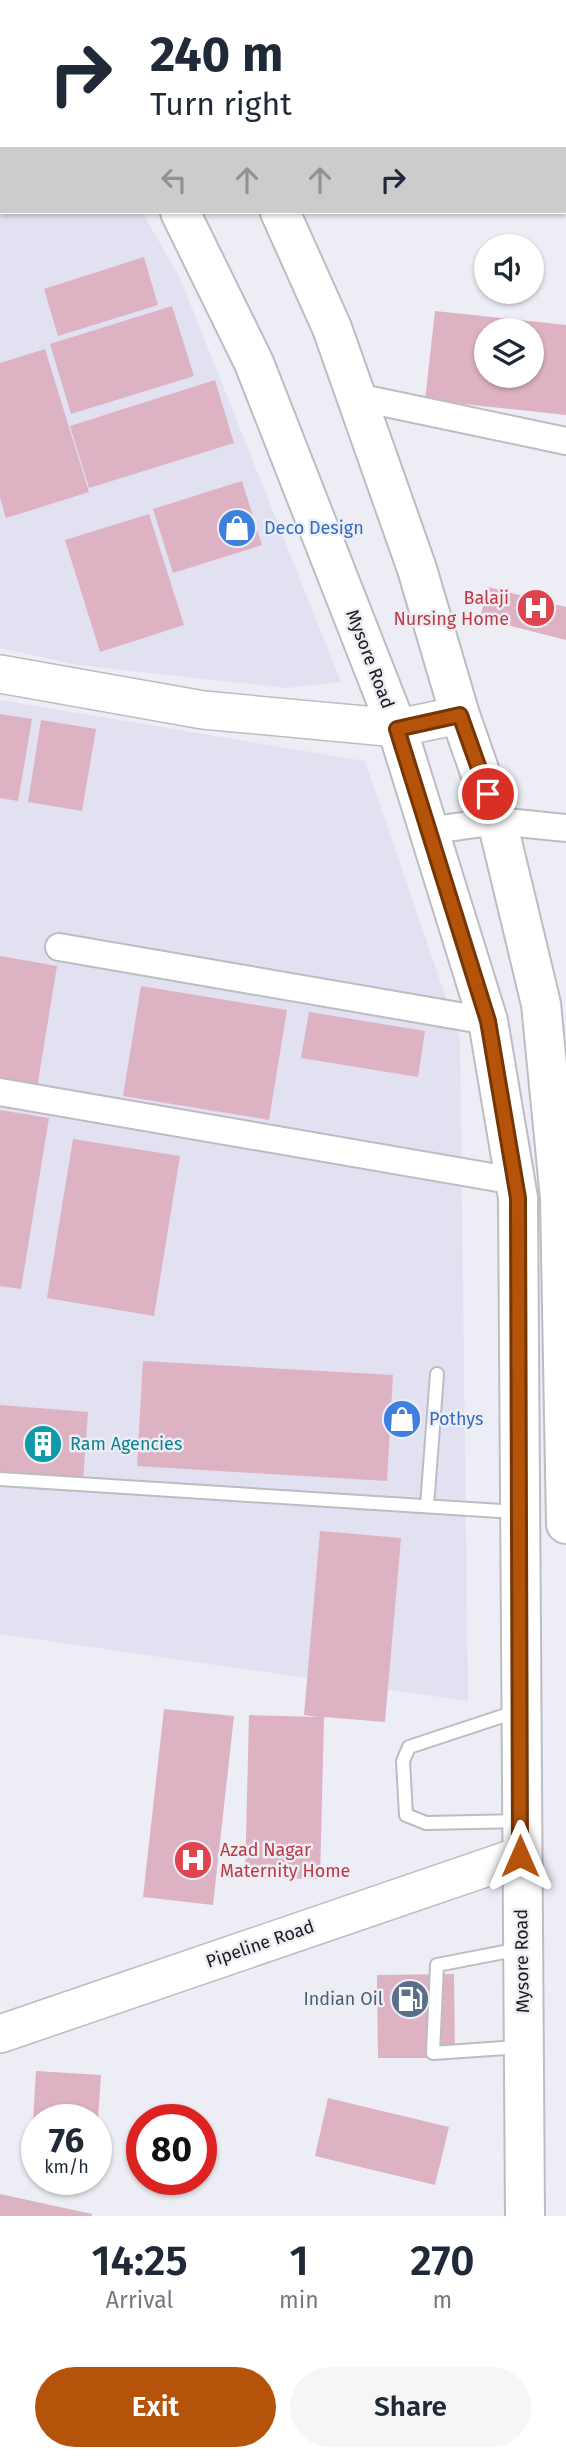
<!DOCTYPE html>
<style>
:root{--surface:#fff;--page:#f6f6f7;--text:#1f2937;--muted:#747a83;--accent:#b45309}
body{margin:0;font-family:"Fira Sans",sans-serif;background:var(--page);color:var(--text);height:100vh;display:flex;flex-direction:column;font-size:26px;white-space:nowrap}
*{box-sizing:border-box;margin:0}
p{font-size:23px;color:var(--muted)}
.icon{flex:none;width:38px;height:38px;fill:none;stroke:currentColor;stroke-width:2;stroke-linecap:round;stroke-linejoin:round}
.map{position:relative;height:2216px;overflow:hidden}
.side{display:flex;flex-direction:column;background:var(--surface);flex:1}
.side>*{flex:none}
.guide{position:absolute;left:0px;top:0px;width:567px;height:214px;box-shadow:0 2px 5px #0004;background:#fff;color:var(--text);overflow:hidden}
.controls{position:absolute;left:474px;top:234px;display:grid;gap:14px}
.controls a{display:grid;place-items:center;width:70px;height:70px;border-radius:50%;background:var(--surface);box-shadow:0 2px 5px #0004;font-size:35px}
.speed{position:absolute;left:21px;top:2104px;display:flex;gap:14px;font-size:35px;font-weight:700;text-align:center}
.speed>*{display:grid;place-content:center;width:91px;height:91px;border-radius:50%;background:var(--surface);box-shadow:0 2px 5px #0004;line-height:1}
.speed small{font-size:18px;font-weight:400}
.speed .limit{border:10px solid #d22;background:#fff;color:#111}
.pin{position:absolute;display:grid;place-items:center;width:60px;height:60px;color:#fff;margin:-30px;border:4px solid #fff;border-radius:50%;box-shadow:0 2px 7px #0007}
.me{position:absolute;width:77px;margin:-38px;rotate:0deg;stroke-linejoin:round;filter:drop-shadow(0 0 5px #0008)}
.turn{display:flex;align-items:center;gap:24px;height:147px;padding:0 35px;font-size:32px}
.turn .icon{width:91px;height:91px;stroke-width:2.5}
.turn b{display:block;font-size:49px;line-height:60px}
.lanes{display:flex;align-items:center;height:66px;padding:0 35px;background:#0003;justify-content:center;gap:35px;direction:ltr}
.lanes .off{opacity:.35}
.eta{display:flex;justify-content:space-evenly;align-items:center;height:119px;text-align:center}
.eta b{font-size:42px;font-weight:600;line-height:49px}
.button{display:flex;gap:14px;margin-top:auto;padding:14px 35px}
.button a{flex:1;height:80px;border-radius:42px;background:var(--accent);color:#fff;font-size:28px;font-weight:600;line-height:80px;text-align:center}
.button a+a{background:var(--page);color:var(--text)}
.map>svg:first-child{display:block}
.built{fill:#e1e1f1}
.building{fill:#ddb2c3;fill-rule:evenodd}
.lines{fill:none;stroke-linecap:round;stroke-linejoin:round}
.lane-casing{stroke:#bcbcc4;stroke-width:16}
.street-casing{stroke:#bcbcc4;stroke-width:30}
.secondary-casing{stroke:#bcbcc4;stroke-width:40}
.highway-casing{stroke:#bcbcc4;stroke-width:42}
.lane{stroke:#fff;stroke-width:12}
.street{stroke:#fff;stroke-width:26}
.secondary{stroke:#fff;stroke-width:37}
.highway{stroke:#fff;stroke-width:38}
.route-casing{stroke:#753606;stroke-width:18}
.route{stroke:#b45309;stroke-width:12}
.labels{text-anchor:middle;stroke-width:5;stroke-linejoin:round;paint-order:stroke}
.shop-label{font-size:18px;fill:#366cbe;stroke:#ededf5;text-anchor:start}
.health-label{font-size:18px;fill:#be3a42;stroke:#ededf5;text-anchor:end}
.street-label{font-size:18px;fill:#202023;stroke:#ededf5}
.culture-label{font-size:18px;fill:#0d838f;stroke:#ededf5;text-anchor:start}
.service-label{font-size:18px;fill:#4e5e75;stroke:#ededf5;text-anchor:end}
</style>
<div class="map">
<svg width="566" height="2216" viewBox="0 0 566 2216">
<rect width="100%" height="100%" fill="#ededf5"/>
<path class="built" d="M0,0L20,2H2V212H142L180,278L341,682L287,688L78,665L0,648Z
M0,700L365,761L460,1039L468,1701L0,1634Z"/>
<path class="building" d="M144,257L158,305L58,336L44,289Z
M172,306L194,376L71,414L50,344Z
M435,311L566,325V415L425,400ZM486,331H532V376H486Z
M45,349L89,492L6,518L0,498V363Z
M215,380L234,443L89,488L70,426Z
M242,481L262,545L173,573L153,509Z
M149,514L184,625L100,652L65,540Z
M488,587L566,607V640L480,618Z
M0,714L32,719L18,801L0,798Z
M41,720L96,729L82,811L28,802Z
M0,956L57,966L37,1088L0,1082Z
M141,986L287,1010L269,1120L123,1096Z
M309,1012L425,1031L418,1077L301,1058Z
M0,1110L49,1118L21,1289L0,1286Z
M73,1139L180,1156L154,1316L47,1298Z
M143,1361L393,1375L387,1481L137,1466Z
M0,1405L88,1412L83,1481L0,1475Z
M320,1531L401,1538L385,1722L324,1717L320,1879L245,1878L249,1715L318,1717L304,1715Z
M164,1709L234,1716L213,1905L143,1897Z
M454,1974L455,2058H378L377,1975Z
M36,2071L101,2075L98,2119H37V2171H30Z
M328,2098L449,2127L435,2185L315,2156Z
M0,2194L92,2214V2216H0Z"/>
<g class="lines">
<g class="lane-casing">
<path id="lane" d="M0,1479L516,1512
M427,1506L437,1374
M515,1712L409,1747L403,1761L406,1815L426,1823L520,1821
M519,2047L433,2053L437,1965L520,1949"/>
</g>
<g class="street-casing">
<path id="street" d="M298,2L299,0
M548,2V0
M565,118H566
M357,397L566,441
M427,831L497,821L566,828
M59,947L488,1021
M0,1092L515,1181"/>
</g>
<g class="secondary-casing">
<path id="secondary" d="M0,674L203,710L397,728L460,715
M0,2034L520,1856"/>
</g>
<g class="highway-casing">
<path id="highway" d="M71,0L72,2
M169,0L170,2
M180,212L254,363L397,728L488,1021L518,1198L525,2216
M280,212L332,328L417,569L460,715L497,821L541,1004L560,1198L566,1524"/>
</g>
<use href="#lane" class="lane"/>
<use href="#street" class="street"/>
<use href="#secondary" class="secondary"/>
<use href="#highway" class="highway"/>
</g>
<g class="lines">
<g class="route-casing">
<path id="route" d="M488,794L460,715L397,729L488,1021L518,1198L520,1856"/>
</g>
<use href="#route" class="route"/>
</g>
<defs>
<g id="shop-disc" transform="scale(2.0125)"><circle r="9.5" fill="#3f7fe0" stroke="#ededf5"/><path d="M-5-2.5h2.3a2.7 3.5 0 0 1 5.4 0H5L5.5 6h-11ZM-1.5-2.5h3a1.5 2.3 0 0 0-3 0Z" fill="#fff"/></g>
<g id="hospital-disc" transform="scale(2.0125)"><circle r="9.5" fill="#e0444e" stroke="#ededf5"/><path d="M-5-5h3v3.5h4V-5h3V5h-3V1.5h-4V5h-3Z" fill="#fff"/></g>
<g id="building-disc" transform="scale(2.0125)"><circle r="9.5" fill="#0f9aa8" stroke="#ededf5"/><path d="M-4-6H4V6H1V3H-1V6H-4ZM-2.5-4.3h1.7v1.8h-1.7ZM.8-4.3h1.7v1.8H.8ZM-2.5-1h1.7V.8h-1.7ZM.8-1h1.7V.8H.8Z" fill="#fff"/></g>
<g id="fuel-disc" transform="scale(2.0125)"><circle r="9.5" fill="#5c6f8a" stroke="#ededf5"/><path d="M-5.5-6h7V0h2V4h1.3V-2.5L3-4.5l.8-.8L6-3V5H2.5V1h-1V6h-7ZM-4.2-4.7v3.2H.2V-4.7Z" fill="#fff"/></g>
</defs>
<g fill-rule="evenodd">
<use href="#shop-disc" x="237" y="528"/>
<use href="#hospital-disc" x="536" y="608"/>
<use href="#shop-disc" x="402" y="1419"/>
<use href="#building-disc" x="43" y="1444"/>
<use href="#hospital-disc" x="193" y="1860"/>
<use href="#fuel-disc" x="410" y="1999"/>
</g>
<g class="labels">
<g class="shop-label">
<text x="264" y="534">Deco Design</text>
<text x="429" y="1425">Pothys</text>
</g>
<g class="health-label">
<text x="509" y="604">Balaji<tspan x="509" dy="21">Nursing Home</tspan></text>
<text x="220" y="1856" text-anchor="start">Azad Nagar<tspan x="220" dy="21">Maternity Home</tspan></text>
</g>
<g class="street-label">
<text transform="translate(370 659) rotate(69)" y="6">Mysore Road</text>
<text transform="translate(260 1944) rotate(-19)" y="6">Pipeline Road</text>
<text transform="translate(522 1961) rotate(-91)" y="6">Mysore Road</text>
</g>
<g class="culture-label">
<text x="70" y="1450">Ram Agencies</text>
</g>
<g class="service-label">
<text x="383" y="2005">Indian Oil</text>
</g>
</g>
</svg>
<div class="controls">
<a><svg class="icon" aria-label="sound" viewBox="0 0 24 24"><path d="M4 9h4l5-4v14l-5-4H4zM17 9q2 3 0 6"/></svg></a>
<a><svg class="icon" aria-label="layers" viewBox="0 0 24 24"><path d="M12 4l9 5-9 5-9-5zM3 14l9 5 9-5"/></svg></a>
</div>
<div class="speed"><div>76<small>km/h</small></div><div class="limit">80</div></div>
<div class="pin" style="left:488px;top:794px;background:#d93025"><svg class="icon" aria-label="arrive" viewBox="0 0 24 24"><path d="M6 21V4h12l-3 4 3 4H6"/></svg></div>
<svg class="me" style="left:520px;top:1856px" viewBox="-20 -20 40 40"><path d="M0-17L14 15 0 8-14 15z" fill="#b45309" stroke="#fff" stroke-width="4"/></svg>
<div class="guide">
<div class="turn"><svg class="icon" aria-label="right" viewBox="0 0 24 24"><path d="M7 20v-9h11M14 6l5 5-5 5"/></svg><div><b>240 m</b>Turn right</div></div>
<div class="lanes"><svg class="icon off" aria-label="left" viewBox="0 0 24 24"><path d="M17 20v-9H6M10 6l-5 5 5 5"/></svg><svg class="icon off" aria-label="ahead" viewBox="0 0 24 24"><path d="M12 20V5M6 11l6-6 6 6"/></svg><svg class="icon off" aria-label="ahead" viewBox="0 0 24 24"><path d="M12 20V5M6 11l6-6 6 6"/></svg><svg class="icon" aria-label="right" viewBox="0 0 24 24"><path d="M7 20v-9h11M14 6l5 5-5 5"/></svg></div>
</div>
</div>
<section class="side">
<div class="eta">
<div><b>14:25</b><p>Arrival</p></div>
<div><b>1</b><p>min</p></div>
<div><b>270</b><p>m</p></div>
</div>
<div class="button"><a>Exit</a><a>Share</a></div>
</section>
